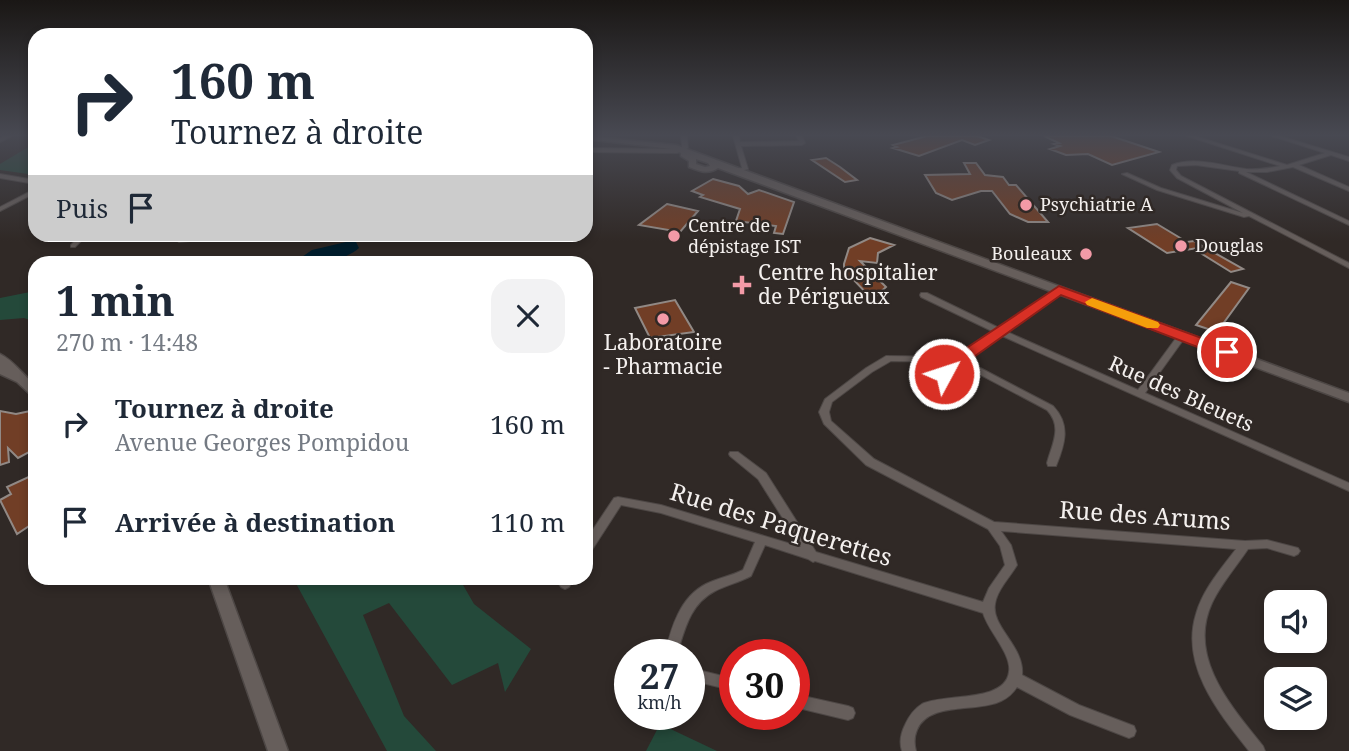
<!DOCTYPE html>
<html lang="fr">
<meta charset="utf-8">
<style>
:root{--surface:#fff;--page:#f2f2f3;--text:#1f2937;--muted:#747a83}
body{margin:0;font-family:"Noto Serif",serif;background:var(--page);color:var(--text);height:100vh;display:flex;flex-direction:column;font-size:26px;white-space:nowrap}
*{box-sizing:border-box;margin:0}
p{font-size:23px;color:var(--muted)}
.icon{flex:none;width:38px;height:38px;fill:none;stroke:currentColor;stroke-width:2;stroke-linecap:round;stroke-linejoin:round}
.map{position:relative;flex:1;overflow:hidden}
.sheet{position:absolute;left:28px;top:256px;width:565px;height:329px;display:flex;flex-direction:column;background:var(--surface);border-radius:21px;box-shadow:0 4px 10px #0003}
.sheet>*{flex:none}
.hud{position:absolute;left:28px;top:28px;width:565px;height:214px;border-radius:21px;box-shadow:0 4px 10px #0003;background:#fff;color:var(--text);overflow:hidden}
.controls{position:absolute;left:1264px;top:590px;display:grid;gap:14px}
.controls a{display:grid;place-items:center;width:63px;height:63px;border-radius:14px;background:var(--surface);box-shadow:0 4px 10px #0003;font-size:35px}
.speed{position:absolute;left:614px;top:639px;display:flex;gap:14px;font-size:35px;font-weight:700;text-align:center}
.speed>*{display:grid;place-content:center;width:91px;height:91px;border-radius:50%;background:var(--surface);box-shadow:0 4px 10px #0003;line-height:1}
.speed small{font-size:18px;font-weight:400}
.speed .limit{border:10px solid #d22;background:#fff;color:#111}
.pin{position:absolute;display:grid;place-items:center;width:60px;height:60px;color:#fff;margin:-30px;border:4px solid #fff;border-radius:50%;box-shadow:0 2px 7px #0007}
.me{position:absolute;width:77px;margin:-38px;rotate:50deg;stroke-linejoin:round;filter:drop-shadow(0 0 5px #0008)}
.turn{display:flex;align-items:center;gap:24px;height:147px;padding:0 28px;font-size:32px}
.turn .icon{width:91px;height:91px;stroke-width:2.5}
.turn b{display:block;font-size:49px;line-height:60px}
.then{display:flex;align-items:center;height:66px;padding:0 28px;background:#0003;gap:14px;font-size:26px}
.round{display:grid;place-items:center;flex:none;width:74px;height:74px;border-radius:21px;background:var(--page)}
.headline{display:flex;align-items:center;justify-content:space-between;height:119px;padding:0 28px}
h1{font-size:42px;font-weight:700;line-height:52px}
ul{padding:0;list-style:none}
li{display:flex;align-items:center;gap:21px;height:98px;padding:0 28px}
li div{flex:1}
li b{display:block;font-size:26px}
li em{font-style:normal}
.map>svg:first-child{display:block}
.green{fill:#24493a}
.water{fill:#001e2d}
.building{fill:#713e26;stroke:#918985;stroke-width:2}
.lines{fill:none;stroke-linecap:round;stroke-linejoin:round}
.street-casing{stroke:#4d4745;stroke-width:2}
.secondary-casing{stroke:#4d4745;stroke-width:3}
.street{fill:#665e5b;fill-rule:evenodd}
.secondary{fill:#665e5b;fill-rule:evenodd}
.route{fill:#d93025;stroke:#8d1f18;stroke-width:2}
.slow{fill:#f59e0b}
.poi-dot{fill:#f39aa7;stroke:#302926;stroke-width:2.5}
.labels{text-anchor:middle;stroke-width:5;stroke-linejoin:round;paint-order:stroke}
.far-poi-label{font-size:18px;fill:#f4f0ee;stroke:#302926;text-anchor:start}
.poi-label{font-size:21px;fill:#f4f0ee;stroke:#302926;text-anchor:start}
.street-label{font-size:21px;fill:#f4f0ee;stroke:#302926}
.near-street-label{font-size:24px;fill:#f4f0ee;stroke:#302926}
</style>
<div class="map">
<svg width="1349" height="751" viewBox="0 0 1349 751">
<rect width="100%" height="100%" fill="#302926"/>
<path class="green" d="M35,143V175L0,170V164Z
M35,291V322L24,318L0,320V298Z
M293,578H459L474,604L531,649L505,692L498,663L452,685L389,603L363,615L404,716L436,751H387Z
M660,724L717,751H646Z"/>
<path class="water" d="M346,242H356L359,248C344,261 322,263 303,262L299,259L312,250Z"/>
<path class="building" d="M927,136H977L989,140L975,145L962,140L919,156L893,148L897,147L893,145Z
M1044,136H1111L1159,152L1112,165L1088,154L1066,155L1050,149L1060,146L1054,144L1059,143Z
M826,158L840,167L857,180L845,182L812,160Z
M964,163H976L985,175L1003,177L1009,185H1016L1048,222H1028L1010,214L992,191H981L952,200L936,193L925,175L970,174Z
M713,179L739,186L748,194L759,190L794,202L783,234L774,233L776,226L736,221L740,209L700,197L703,195L692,191Z
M667,204L698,211L680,232L639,225Z
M1157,224L1187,242L1194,241L1204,247L1167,253L1128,228Z
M870,238L894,245L878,253L877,263L860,261L886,287L876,296L870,297L852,278H847L844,275V264L849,248Z
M1206,248L1243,269L1231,272L1202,254Z
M1231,282L1249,288L1217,332L1196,325Z
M675,300L694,332L650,338L635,308Z
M35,410V449L18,458L8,448L9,462L0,465V411L16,414Z
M35,474V522L17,534L0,500L11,494L7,487Z"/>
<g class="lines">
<g class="street-casing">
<path id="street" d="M5,136H12L0,142V138Z
M681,136H687L688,148L677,153L586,152V148L676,149L682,147Z
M733,136H739L740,142L799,141L796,136H802L805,143L802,145L741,146L748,169L736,172L733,170L734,169L742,168Z
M1187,136H1195L1287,165L1325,153L1272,136H1280L1349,157V161L1331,155L1299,165L1349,187V191L1293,167L1267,172H1246L1349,221V225L1239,173V171L1196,165L1177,166L1176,170L1181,176L1349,263V268L1249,216L1244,217L1157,190L1122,174L1127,173L1161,188L1243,213L1177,178L1170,170L1172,165C1195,156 1222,166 1246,169C1257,170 1269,168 1280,166Z
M0,174L35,180V184L0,178Z
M35,189V193L0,211V207Z
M81,234H88L75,247H71V245Z
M218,234H249L246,236L179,242L176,240L179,238Z
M1056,288H1062L1063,290L1005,331L1138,390L1179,334H1185L1186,336L1145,393L1349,483V491L1000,335L965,360L1053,406C1071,425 1065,444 1056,466H1048L1047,463C1052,444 1063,427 1047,410L960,364L948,375L938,394L942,407L940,409H934L928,394L941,372L951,362L891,361L872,372L832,402L829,412L831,421L874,459L994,522L1245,541L1267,540L1298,548L1300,551L1298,554L1294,556L1267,548L1248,549C1236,567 1221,584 1212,603C1187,657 1231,706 1263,746L1265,751H1249C1219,713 1180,666 1196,614C1203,589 1221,569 1236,549L1001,531L1011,545L1017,565C1010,577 997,590 995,604C991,627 1025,647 1022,675L1079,705L1134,726L1136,731L1134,736L1129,738L1070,715L1017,687C1013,693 1008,698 1001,701C977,713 929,701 917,730C914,737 914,743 916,751H902C899,742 901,733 905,725C909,716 914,709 922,704C945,693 1005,703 1009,672C1012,654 988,631 983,613L815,561L813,562L808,559L765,545L751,576C740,582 727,585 715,591C690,604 685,629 677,654H665C671,628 680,597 706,584C718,578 731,576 743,570L755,542L661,513L621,505L590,553L586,554V540L614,498L618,497L661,505L801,547L758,479L730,456L729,454L730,452H738L766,473L816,552L983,602L989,588L1005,565L1000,546L988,529L866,465L824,424L819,412L825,399L866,368L886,356L957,357L994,332L921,297L920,295L921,293H927L999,328Z
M563,578H575L569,587L565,589L561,587L559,584Z
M690,668L735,679V691L690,680Z
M794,694L848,706L853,708L855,713L853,718L848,720L794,707Z"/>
</g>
<g class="secondary-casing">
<path id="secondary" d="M586,136L676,145L1349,393V402L718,168C708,175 699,171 689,167V161L681,156V153L672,149L586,139ZM696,159L708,163L710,166L705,167L696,164Z
M0,354C13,360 24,376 35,385V396L31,395L17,382L0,374Z
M208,578H224L288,751H268Z"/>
</g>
<use href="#street" class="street"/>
<use href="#secondary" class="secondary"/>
</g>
<linearGradient id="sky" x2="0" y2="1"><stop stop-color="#1a1715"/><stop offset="0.56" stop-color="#484952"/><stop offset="1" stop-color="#484952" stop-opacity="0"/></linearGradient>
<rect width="1349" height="241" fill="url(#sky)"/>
<path class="route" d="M1059,286L1232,349L1234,352L1232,356H1221L1061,295L964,364L950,378H939L936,374L953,357Z"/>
<path class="slow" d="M1092,298L1158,322L1160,325L1158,328H1147L1087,305L1085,302Z"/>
<g class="poi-dot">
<circle cx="1026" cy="205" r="7"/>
<circle cx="674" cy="236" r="7"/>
<circle cx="1181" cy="246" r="7"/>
<circle cx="1086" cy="254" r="7"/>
<path d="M738.5 274.5h7v7h7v7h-7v7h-7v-7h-7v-7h7z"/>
<circle cx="663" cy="319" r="7"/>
</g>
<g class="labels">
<g class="far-poi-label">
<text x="1040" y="211">Psychiatrie A</text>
<text x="688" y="232">Centre de<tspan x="688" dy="21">dépistage IST</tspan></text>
<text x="1195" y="252">Douglas</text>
<text x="1072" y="260" text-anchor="end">Bouleaux</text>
</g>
<g class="poi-label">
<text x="758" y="280">Centre hospitalier<tspan x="758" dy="24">de Périgueux</tspan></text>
<text x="663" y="350" text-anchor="middle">Laboratoire<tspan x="663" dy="24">- Pharmacie</tspan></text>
</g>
<g class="street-label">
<text transform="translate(1181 394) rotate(24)" y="7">Rue des Bleuets</text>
</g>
<g class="near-street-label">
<text transform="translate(1145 516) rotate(4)" y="8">Rue des Arums</text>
<text transform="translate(781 525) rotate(17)" y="8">Rue des Paquerettes</text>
</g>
</g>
</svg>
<div class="controls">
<a><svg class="icon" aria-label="sound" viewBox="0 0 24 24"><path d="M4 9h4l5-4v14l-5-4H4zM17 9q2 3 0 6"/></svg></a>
<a><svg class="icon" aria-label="layers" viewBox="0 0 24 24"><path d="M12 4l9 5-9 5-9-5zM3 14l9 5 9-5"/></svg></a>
</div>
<div class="speed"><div>27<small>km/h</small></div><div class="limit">30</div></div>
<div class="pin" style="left:1227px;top:352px;background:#d93025"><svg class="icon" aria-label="arrive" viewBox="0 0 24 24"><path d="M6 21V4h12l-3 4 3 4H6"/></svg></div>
<svg class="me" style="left:944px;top:374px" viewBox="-20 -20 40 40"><circle r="17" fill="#d93025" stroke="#fff" stroke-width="3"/><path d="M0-11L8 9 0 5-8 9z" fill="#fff"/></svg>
<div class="hud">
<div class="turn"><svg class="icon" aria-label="right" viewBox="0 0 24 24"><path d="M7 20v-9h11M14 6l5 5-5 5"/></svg><div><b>160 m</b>Tournez à droite</div></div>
<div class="then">Puis<svg class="icon" aria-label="arrive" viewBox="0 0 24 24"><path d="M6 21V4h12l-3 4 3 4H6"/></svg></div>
</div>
<section class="sheet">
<div class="headline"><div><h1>1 min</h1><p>270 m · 14:48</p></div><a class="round"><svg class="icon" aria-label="close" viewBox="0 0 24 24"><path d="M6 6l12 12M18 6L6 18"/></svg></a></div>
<ul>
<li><svg class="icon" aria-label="right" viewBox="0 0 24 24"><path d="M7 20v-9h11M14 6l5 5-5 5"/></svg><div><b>Tournez à droite</b><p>Avenue Georges Pompidou</p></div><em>160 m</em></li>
<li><svg class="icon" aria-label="arrive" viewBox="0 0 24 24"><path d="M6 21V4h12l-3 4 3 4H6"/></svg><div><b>Arrivée à destination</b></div><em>110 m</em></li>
</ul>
</section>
</div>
